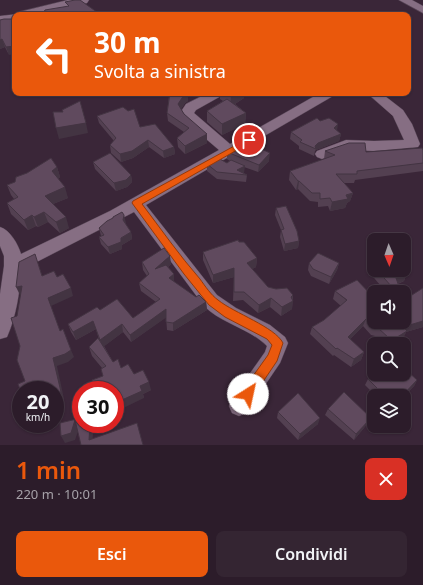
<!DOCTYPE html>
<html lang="it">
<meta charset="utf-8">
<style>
:root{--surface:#2c1c2a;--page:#342532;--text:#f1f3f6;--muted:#a6a1a8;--line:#483a47;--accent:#ea580c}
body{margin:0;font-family:"Noto Sans",sans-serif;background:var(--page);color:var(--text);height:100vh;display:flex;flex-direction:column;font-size:15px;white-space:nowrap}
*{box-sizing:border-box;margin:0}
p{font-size:13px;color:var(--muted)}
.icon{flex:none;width:22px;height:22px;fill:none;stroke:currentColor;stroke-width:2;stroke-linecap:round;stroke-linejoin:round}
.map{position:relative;height:445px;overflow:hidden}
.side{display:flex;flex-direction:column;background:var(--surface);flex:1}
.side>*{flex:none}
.hud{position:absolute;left:12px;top:12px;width:399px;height:84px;border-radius:8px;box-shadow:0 1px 3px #0004,0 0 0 1px var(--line);background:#ea580c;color:#fff;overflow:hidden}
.needle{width:26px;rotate:178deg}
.controls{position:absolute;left:367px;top:233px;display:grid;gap:8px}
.controls a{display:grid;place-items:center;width:44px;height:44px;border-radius:8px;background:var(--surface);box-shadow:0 1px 3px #0004,0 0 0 1px var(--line);font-size:20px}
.speed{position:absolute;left:12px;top:381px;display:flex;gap:8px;font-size:20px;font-weight:700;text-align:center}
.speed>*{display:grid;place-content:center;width:52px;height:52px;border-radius:50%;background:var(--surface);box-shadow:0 1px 3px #0004,0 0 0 1px var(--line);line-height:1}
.speed small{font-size:10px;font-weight:400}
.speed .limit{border:6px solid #d22;background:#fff;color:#111}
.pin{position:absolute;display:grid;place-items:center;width:34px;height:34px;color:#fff;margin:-17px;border:2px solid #fff;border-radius:50%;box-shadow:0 1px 4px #0007}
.me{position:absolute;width:44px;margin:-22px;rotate:35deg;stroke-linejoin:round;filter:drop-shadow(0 0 3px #0008)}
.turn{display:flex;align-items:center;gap:14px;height:84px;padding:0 16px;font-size:18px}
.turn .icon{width:52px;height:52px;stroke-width:2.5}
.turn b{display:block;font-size:28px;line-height:34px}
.round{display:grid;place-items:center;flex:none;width:42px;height:42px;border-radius:8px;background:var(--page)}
.summary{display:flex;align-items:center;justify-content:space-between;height:68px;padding:0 16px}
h1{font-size:24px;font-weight:600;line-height:30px;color:var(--accent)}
.button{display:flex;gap:8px;margin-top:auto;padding:8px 16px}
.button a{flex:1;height:46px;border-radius:8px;background:var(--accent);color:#fff;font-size:16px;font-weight:600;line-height:46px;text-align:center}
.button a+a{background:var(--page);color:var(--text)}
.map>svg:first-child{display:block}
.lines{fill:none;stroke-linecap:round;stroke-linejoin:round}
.minor-casing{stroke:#544353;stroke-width:1}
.tertiary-casing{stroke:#544353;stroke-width:1}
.minor{fill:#866e83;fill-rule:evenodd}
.tertiary{fill:#866e83;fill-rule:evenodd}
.wall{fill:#534051}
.shaded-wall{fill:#433442}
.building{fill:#604a5e;stroke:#433442}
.route{fill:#ea580c;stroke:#983908}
</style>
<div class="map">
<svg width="423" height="445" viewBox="0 0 423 445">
<rect width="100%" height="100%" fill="#3a2638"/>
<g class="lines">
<g class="minor-casing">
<path id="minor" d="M399,0H412L423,6V13Z
M208,93H223L221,96L196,110L194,113L230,144L320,93H335L333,96L146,205L217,295L236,308L270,325L285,337L288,343L280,363L246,413L239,416L232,413L229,406L232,399L265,352L267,346C249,328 222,324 204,306L134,212L21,270C20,292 16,317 7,337L0,339V294L4,266V256L0,246V227C10,230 18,244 21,254L110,211L219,150L185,121L180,113L186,104Z
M367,93H381L403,110L412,124L420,144L418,147L374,151L347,150L322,159L317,157L315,154L317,151L346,140L374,141L404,140L393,116Z"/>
</g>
<g class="tertiary-casing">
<path id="tertiary" d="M68,0H89L87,3L39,15H15V21L0,24V16L18,14L19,12Z"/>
</g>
<use href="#minor" class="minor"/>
<use href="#tertiary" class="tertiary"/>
</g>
<path class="wall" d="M0,20L9,55L5,47L0,49Z
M141,93H194L188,94V101L185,103L181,109L184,114L207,143L185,154L178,147L177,138L184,132L168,121L167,113L169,96L142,95Z
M220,93H244V98L235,104L246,113L245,124L222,135L207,122V111L223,101L220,99Z
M97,116L140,127L174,147L175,154L164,158L149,147L133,158L121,162L111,153L110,145L114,141L99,123Z
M320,121L337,131L341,134L339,141L316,150L315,151L314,156L299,149V146L290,139L291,132Z
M423,150V171L355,180L354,183H344L353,193L350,201L347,203L345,208L330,211L328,206L318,207V202L310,201L298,189L296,190L289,180L290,171L324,159L325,151L366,152Z
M227,152L269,161L258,172L244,167V173H243L247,175L246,182L217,179L207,171V164L227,163L230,161L227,159Z
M93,162L131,175L132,182L127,187L116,191L95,169Z
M57,167L60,177L58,179L68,198L53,204L69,228L60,233L48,222L38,227L36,226L28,230L11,214L7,203L14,199L11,195L7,185Z
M276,208L299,241L298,248L284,251L280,237L281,230L275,215Z
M125,223L131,232L132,239L122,245V249L110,254L101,244L99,237L101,236L99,228L126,223Z
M239,242L257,258L256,267L252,269L268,287L293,295L292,309L281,316L270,307L258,313L243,300L233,301L234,277L213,283L203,260V252Z
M374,246V270H404L407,273L404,281L398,284L386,292L369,272L371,268L366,255L369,247Z
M142,262L171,264L168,267L174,274V282L196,297L206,302L207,310L173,331L167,330L166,317L131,342L123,332L104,346L113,362L121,368L134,374L151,390L143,394L144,398L115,390H96L92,380L103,376L102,368L92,356L89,347L99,340L96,329L76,340L71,332L68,324L100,310L133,318L156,302L141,291L139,283L147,276L143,270Z
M309,263H339L337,270L329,284L311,276L308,270Z
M423,288V327L406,332L403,338L394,344H384L375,336L371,335L363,326L350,339L364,352L361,360L351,367L334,355L333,356L310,334L312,327L324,320L341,306L333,299L335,291L374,322Z
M368,379L417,380L414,386L404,396H376L365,385Z
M328,409L371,418L368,423L354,440L325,415Z
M278,412L318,424L298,440L277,418Z"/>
<path class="shaded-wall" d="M2,39L5,47L0,49V40Z
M15,46V54L9,55L6,47Z
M187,93H194L188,94V101L185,103L179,112L178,104L184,95Z
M236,93H244V98L230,107L231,97Z
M246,113L245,124L222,135V124Z
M86,123L88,133L59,139L56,128Z
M338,124L337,131L334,128Z
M207,134V143L185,154V146Z
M341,134L339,141L316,150L315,151L316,149L315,146L318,143Z
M148,140L149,147L133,158L121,162L120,154Z
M174,147L175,154L164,158L163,151Z
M270,153L269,161L258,172L259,165Z
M245,166L244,173L241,175L237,170Z
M57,167L60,177L56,182L52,171Z
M131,175L132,182L127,187L116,191L114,183Z
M298,181H299L298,189L296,190Z
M65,187L68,198L48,206L45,196Z
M353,193L350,201L347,203L345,208L330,211L332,202Z
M44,212L48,222L38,227L34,217Z
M32,215L36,226L28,230L24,220Z
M124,215L126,223L124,227L123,220Z
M66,217L69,228L60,233L56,222Z
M131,232L132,239L122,245V249L110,254L108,247Z
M299,241L298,248L284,251L285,244Z
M170,256L171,264L156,277L155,269Z
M257,258L256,267L247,272V263Z
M339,263L337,270L329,284L331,277Z
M234,268V277L213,283V275Z
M407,273L404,281L392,286L396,278Z
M174,274V282L169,278Z
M22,286L26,294L20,295L16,287Z
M71,288L73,296L51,306L63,339L48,298Z
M293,295L291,302L293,301L292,309L281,316L282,307Z
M271,298L270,307L258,313L259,305Z
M206,302L207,310L173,331V323Z
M166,309L167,317L131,342L130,335Z
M366,319L363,326L345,344L348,337Z
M93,321L96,329L76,340L73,332Z
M423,321V327L406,332L403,338L394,344H391L394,339L403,327Z
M122,324L123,332L102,348L100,340Z
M71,350L74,357L68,362L57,366L64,399L62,401L63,408L55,413L53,358Z
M364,352L361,360L351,367L354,359Z
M417,380L414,386L404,396H402Z
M149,382L151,390L143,394L144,398L115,412V403L140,386Z
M320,418L318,424L298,440L300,434Z
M371,418L368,423L354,440L356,434Z
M75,420L79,428L75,440L65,443L61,436Z
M90,424H94L92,445L89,440Z"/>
<path class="building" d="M75,0H80L101,15H42L45,10L69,6L65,2Z
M4,19H15V46L6,47L2,39L0,40V20Z
M170,93H187L184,95L178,104L184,114L207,134L185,146L177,138L189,128L167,113Z
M226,93H236L231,97Z
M227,99L246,113L222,124L207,111Z
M80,101L86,123L56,128L53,112H63L62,110Z
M123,107L128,111L134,109L140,127L155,124L174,147L163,151L148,140L132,151L120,154L110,145L116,138L97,116Z
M317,118L320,121L329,118L338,124L334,128L341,134L318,143L315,146L316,149L300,142L302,140L291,132Z
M349,143H365L366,152L422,148L423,150V163L357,171V174H336L353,193L346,195L348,199L332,202L330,198L320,199V193H312L299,181H298L290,171L335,155L325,151Z
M253,145L270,153L259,165L227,152L232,150L248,151Z
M110,153L131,175L126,180L114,183L93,162Z
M51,158L57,167L52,171L65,187L45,196L66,217L56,222L44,212L34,217L32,215L24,220L7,203L18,197L7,185L15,182L16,177L27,173Z
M218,158L227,163L231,160L245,166L237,170L247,175L217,172L207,164Z
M286,206L297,231L299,241L285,244L281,230L284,229L276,208Z
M122,212L124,215L123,220L131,232L121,238V242L108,247L99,237L104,235L99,228L107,221L113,218V217Z
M238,240L239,242H244L257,258L247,263L268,287L276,289L287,288L293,295L291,297L293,301L282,307L271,298L259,305L244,292H234V268L213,275L203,252Z
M374,246V261L369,247Z
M164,248L170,256L155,269L166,265L174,274L169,278L196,297L199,295L206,302L173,323L166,322V309L130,335L122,324L100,340L93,321L73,332L68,324L97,307L100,310L117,299L133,318L160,299L139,283L149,274L142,262Z
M318,253L339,263L331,277L313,269L309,263Z
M35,254L42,276L54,271L57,277L63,274L71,288L48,298L60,331L63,329L71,350L65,354L53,358L61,392L58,394L59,401L55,404V390H21V392L18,384L25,381L17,360L20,346L11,318L17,316L22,286L16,287L19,262Z
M377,270H404L407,273L396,278L401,292H386L392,287Z
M357,280L374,298V322H404V300L423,288V321L403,327L407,331L394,339L389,338L378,328L374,327L366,319L348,337L364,352L354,359L337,348L336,349L312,327L324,320L347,300L335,291Z
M98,338L113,362L118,359L121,368L128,364L134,374L143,370L149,382L140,386L142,391L115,403V390H96L92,380L103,376L101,369L106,366L89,347Z
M404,368L417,380L402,396H385L368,379L377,374H404Z
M344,392L371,418L356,434L328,409Z
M298,393L320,418L300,434L278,412Z
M81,418V424H90L89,440L137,423L143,445H81L75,420L71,433L61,436L60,423Z"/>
<path class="route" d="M249,138L253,140L251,142L142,204C161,229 179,255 200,279C205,286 211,295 218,300C234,313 275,327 283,343L277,361L252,398L248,399L243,398L242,394L243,390L268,355L272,345L267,339L225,317L209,305L184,274L132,203L133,201Z"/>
</svg>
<div class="controls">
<a><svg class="needle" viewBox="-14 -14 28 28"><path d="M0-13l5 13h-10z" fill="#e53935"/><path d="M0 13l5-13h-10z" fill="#a6a1a8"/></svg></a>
<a><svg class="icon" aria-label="sound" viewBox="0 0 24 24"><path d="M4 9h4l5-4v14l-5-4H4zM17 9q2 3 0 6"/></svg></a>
<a><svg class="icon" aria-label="search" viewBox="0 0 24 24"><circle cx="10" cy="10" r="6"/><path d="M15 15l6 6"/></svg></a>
<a><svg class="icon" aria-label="layers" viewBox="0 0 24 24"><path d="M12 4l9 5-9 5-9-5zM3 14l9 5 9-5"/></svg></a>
</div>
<div class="speed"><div>20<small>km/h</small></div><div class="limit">30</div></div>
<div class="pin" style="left:249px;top:140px;background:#d93025"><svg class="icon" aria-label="arrive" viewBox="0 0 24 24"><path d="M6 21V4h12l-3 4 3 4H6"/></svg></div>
<svg class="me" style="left:248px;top:394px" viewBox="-20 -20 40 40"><circle r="19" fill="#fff"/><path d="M0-13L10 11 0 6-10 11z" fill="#ea580c"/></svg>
<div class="hud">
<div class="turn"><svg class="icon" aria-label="left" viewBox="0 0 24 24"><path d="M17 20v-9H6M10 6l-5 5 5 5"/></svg><div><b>30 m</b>Svolta a sinistra</div></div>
</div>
</div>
<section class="side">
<div class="summary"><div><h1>1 min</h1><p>220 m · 10:01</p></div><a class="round" style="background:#d93025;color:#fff"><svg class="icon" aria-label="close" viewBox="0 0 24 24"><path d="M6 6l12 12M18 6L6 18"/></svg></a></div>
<div class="button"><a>Esci</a><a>Condividi</a></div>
</section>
